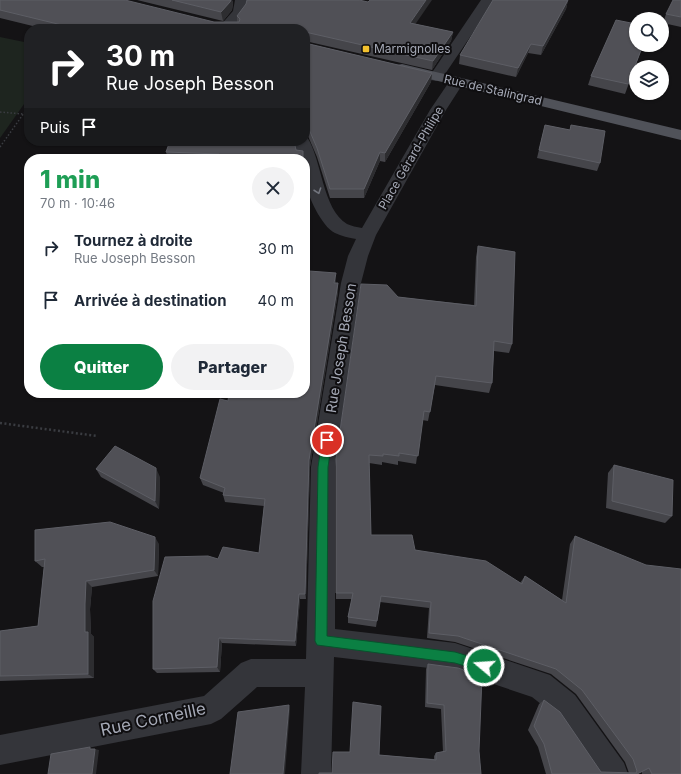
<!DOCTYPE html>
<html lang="fr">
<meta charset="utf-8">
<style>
:root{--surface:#fff;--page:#f2f2f3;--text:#1f2937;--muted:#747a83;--accent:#0b8043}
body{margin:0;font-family:Inter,sans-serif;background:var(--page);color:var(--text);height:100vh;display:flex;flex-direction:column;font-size:15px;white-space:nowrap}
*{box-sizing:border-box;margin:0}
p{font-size:13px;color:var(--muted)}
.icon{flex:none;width:22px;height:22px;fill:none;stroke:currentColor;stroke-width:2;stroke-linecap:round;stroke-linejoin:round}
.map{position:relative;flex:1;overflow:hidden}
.sheet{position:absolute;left:24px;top:154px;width:286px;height:244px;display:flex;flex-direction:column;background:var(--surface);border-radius:16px;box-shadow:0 1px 3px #0004}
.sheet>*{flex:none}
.top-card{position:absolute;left:24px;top:24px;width:286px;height:122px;border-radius:16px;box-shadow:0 1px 3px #0004;background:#202124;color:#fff;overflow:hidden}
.controls{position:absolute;left:629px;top:12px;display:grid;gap:8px}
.controls a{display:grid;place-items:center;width:40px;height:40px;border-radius:50%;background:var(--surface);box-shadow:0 1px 3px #0004;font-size:20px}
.pin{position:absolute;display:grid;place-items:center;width:34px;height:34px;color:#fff;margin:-17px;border:2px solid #fff;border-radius:50%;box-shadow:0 1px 4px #0007}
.me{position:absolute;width:44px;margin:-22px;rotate:288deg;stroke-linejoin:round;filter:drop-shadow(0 0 3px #0008)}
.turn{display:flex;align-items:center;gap:14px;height:84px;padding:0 16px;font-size:18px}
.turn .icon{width:52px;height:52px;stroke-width:2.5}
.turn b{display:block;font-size:28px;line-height:34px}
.then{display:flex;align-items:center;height:38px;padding:0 16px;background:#0003;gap:8px;font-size:15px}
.round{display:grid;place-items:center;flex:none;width:42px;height:42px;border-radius:21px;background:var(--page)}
.summary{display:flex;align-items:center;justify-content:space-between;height:68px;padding:0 16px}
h1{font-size:24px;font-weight:800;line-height:30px;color:#1e9e55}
.action{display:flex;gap:8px;margin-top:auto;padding:8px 16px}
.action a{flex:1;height:46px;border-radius:24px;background:var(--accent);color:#fff;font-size:16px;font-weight:800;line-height:46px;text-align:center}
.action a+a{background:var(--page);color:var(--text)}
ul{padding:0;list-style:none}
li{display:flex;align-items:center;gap:12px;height:52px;padding:0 16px}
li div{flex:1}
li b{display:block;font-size:15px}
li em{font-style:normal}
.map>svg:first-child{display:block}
.green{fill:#1e251f}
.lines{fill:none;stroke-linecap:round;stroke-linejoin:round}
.path-far1{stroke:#3a3c41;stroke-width:1.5;stroke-dasharray:1.5 2;stroke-linecap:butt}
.path{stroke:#3a3c41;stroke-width:2.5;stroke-dasharray:2 2.5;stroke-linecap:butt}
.street{fill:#34353a;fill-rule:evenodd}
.primary{fill:#505259;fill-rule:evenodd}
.wall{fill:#45454a}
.shaded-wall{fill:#2d2d30}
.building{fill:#505056;stroke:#5d5e65}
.oneway{stroke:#72757e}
.route{fill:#0b8043;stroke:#07532c}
.poi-dot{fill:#f3c12e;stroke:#0f0e10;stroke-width:1.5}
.labels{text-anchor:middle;stroke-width:4;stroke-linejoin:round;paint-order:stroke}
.far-poi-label{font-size:12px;fill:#a5a9b6;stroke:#0f0e10;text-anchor:start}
.far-street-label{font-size:12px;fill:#a5a9b6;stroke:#0f0e10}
.street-label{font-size:14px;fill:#a5a9b6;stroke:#0f0e10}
.near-street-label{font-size:17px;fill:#a5a9b6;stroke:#0f0e10}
</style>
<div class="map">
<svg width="681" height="774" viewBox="0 0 681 774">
<rect width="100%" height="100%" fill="#141315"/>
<path class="green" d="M0,37L29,43V97L0,138Z"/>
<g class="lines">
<path class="path-far1" d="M0,112L23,114
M0,147L29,106"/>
<path class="path" d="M0,423L97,436"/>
<path class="street" d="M235,0H249L246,12L232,29H220L219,27L233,11Z
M481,0H495L441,80L436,81L431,80L429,77Z
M456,77L461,79L464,82L446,110L376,235L368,256L361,283L335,467V629L455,643L550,675L575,695L624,763L628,774H595L555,715L532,697L455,671L334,657L331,774H301L305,687H257L221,719L211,724L0,765V735L204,696L241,663L251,659H306L311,467L341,283L348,256L356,239C349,238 341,236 335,233C322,227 307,195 305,181C304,174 305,166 305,159H298L293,141H305V137H307C322,159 322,209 347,224C351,226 357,227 362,228L430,110L451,79Z"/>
<path class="primary" d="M402,64L681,130V140L397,71L395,68L397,65Z"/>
</g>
<path class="wall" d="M0,0L214,22H237V16L415,24L453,32L451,41L432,70L305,41V29H45L0,18Z
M137,0H232L233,3L232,10L223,21Z
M568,0L566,9L541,55L528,53L516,77L459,64L460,55Z
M681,0V27L663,23L666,14Z
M305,43L432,73L431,82L385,162L380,161L364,198H330L317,157L308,136H305Z
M643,45L625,94L588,85L591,76Z
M545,125L570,130L571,125L600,163L597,171L537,158Z
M296,150L303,159H168L166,152Z
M305,179L308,188V197H305Z
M478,246L512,344L509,353L494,351L492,383L489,393L435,385L428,421L422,420L416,464L398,461V465L382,462V465L369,463L371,535L415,550L520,583L525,576L562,600L570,544L575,536L681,774H642V772L637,774H546L538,747L528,730L539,704L544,700L601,772L629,773L625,762L576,694L551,674L455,642L427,638L429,608L380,602L376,627L348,623V617L352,599H336V459L398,297L474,305L476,257Z
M309,271L336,282L335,283H338V292L310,467L306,599H300L296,646L222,643L220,672L157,673L153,669L218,559L259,553L264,506L225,502L223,495L224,493L203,485L200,478L228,401Z
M614,465L672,516L665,523L606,508L608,473Z
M96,469L160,477L159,509L101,477Z
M35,530L159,544L158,576L92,587L90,609L91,634L94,637V678L0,681V631L38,626L44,567H42L35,561Z
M428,664L479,751L481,774L332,773L379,755L434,759V756L436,753L443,752L441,709L425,707L426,669Z"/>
<path class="shaded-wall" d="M231,0H232L233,3L232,10L223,21L221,12Z
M426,0H432L410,32V23Z
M568,0L566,9L541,55L543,46Z
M453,32L451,41L432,70L433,61Z
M531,44L528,53L516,77L518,68Z
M432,73L431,82L385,162V153Z
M380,152V161L364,198V189Z
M336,273V282L334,292V283Z
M338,283V292L310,467L306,599L305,594L309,460Z
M156,468L160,477L159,509L155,501Z
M155,537L159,544L158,576L154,570Z
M86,581L92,587L90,609L91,634L94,637V678L88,674L85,632V604Z
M299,594L300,599L296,646L295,641Z
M219,638L222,643L220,672L217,667Z
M289,705L290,709L285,774H283Z
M95,749L99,750L96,774H92Z"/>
<path class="building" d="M0,0H125L214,22H239L240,19L237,16L246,4L247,0H359L368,2L370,0H426L410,23L453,32L433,61L305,32V29H62L66,26L0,10Z
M172,0H231L230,2L221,12Z
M493,0H568L543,46L531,44L518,68L460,55Z
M673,0H681V17L666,14Z
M616,20L636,24V45H643L628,84L591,76Z
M305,43L432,73L385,153L380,152L364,189H330L317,148L308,127H305Z
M545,125L570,130L571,125L605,131L600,163L539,150Z
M170,141H294L296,150L303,151V159H219V154L166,152Z
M305,179L308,188H305Z
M305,204L307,218L309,271L336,273L334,283H338L309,460L305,594H299L295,641L219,638L217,667L153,669V601L165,557L208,556L218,559L223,547L259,553L265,499L223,495L225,488L200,478L220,399L228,401L229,393H305Z
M478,246L515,252L512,344L494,341L492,383L436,376L430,412L424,411L418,456L399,453V456L383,454V456L369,455L371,535H412L415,550L486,561L522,584L525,576L566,603L575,536L646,565L681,569V774H652L649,768L637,774H552L544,744L534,726L544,700L560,712L601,772L636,773L637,771L633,759L582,690L556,669L458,636L429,633L431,602L381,596L377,621L348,617L353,593H336V459L361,284L387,285L398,297L476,306Z
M115,446L156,468L155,501L96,469Z
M614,465L673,480L672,516L612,501Z
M110,522L155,537L154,570L86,581L85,604V632H88V674L0,676V631L38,626L45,559L35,561V530Z
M428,664L458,668L482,676L479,751L481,774H319V773H332L333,752H350L353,702L381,706L379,755L436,760V753L446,751L444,705L427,703Z
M289,705L283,774H230L238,712Z
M90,747V749H95L92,774H48L51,754Z"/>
<defs><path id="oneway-chevron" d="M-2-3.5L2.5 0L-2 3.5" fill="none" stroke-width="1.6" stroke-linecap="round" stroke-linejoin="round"/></defs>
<use class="oneway" href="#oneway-chevron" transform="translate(318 191) rotate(71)"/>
<path class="route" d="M327,436L330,437L332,440L328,467L327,636L455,652L488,662L489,666L488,671L484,672L455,663L317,645L315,641L318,467L322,440L324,437Z"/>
<rect class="poi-dot" x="362" y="45" width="8" height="8" rx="2"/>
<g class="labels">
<g class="far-poi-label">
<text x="374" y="53">Marmignolles</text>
</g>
<g class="far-street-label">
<text transform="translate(493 90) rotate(13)" y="4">Rue de Stalingrad</text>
<text transform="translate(411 158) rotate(-60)" y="4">Place Gérard-Philipe</text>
</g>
<g class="street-label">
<text transform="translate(341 348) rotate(-81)" y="5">Rue Joseph Besson</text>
</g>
<g class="near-street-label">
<text transform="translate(153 719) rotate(-12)" y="6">Rue Corneille</text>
</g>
</g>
</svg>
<div class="controls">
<a><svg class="icon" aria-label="search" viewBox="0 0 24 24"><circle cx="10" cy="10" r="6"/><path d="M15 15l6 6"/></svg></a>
<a><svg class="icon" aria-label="layers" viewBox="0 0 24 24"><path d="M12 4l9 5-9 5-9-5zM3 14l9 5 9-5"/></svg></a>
</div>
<div class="pin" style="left:327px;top:440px;background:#d93025"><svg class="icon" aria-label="arrive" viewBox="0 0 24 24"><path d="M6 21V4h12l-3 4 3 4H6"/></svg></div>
<svg class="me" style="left:484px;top:666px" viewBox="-20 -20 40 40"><circle r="17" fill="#0b8043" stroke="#fff" stroke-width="3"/><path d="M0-11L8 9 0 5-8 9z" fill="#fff"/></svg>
<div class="top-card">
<div class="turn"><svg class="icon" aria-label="right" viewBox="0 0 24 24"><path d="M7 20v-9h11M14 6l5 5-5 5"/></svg><div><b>30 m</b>Rue Joseph Besson</div></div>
<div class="then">Puis<svg class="icon" aria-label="arrive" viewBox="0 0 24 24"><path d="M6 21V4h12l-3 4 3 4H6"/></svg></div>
</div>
<section class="sheet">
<div class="summary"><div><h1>1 min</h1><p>70 m · 10:46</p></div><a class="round"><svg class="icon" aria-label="close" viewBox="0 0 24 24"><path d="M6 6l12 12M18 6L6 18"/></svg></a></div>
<ul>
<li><svg class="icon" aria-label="right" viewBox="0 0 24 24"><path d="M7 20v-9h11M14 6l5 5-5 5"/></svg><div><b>Tournez à droite</b><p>Rue Joseph Besson</p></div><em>30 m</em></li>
<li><svg class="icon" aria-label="arrive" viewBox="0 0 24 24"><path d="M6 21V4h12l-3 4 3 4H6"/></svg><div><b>Arrivée à destination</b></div><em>40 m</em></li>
</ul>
<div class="action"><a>Quitter</a><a>Partager</a></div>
</section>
</div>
